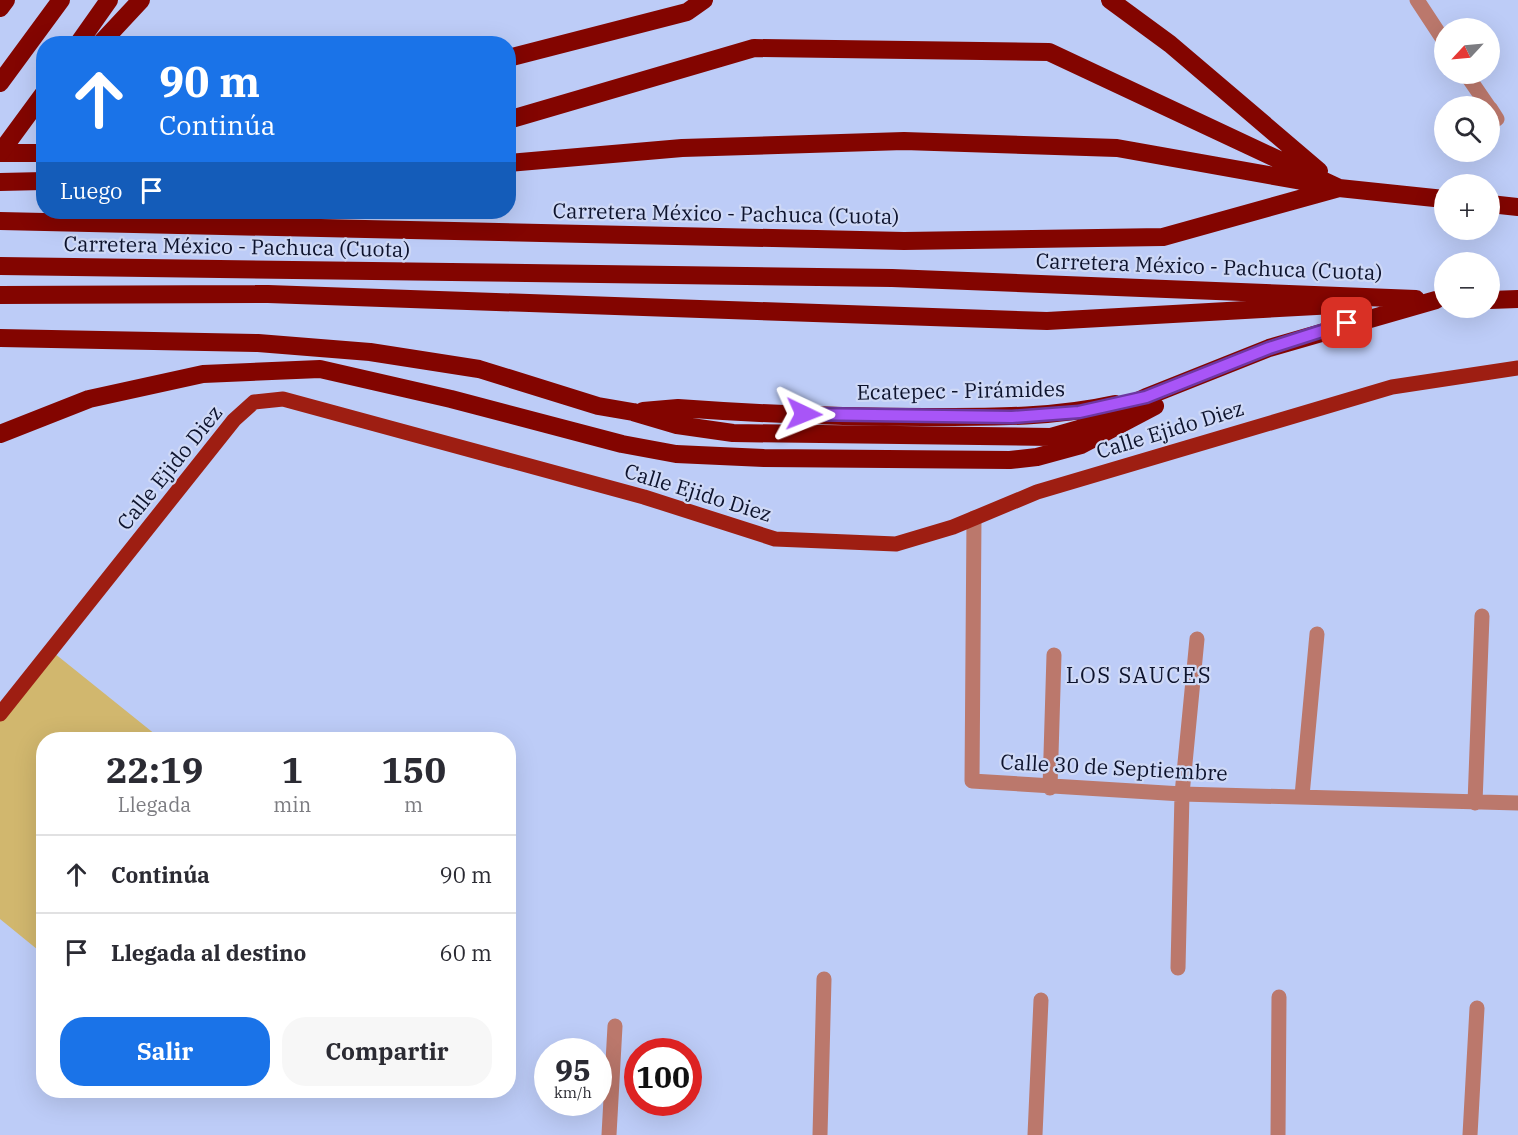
<!DOCTYPE html>
<html lang="es">
<meta charset="utf-8">
<style>
:root{--surface:#fff;--page:#f7f7f7;--text:#2b2b33;--muted:#7c7c81;--line:#e1e1e2;--accent:#1a73e8}
body{margin:0;font-family:"IBM Plex Serif",serif;background:var(--page);color:var(--text);height:100vh;display:flex;flex-direction:column;font-size:22px;white-space:nowrap}
*{box-sizing:border-box;margin:0}
p{font-size:20px;color:var(--muted)}
.icon{flex:none;width:33px;height:33px;fill:none;stroke:currentColor;stroke-width:2;stroke-linecap:round;stroke-linejoin:round}
.map{position:relative;flex:1;overflow:hidden}
.side{position:absolute;left:36px;top:732px;width:480px;height:366px;display:flex;flex-direction:column;background:var(--surface);border-radius:24px;box-shadow:0 6px 24px #0002}
.side>*{flex:none}
.guide{position:absolute;left:36px;top:36px;width:480px;height:183px;border-radius:24px;box-shadow:0 6px 24px #0002;background:#1a73e8;color:#fff;overflow:hidden}
.needle{width:39px;rotate:244deg}
.fabs{position:absolute;left:1434px;top:18px;display:grid;gap:12px}
.fabs a{display:grid;place-items:center;width:66px;height:66px;border-radius:50%;background:var(--surface);box-shadow:0 6px 24px #0002;font-size:30px}
.speed{position:absolute;left:534px;top:1038px;display:flex;gap:12px;font-size:30px;font-weight:700;text-align:center}
.speed>*{display:grid;place-content:center;width:78px;height:78px;border-radius:50%;background:var(--surface);box-shadow:0 6px 24px #0002;line-height:1}
.speed small{font-size:15px;font-weight:400}
.speed .limit{border:9px solid #d22;background:#fff;color:#111}
.pin{position:absolute;display:grid;place-items:center;width:51px;height:51px;color:#fff;margin:-26px;border-radius:12px;box-shadow:0 3px 9px #0006}
.me{position:absolute;width:66px;margin:-33px;rotate:92deg;stroke-linejoin:round;filter:drop-shadow(0 0 4px #0008)}
.turn{display:flex;align-items:center;gap:21px;height:126px;padding:0 24px;font-size:27px}
.turn .icon{width:78px;height:78px;stroke-width:2.5}
.turn b{display:block;font-size:42px;line-height:51px}
.then{display:flex;align-items:center;height:57px;padding:0 24px;background:#0003;gap:12px;font-size:22px}
.eta{display:flex;justify-content:space-evenly;align-items:center;height:102px;text-align:center}
.eta b{font-size:36px;font-weight:700;line-height:42px}
.button{display:flex;gap:12px;margin-top:auto;padding:12px 24px}
.button a{flex:1;height:69px;border-radius:24px;background:var(--accent);color:#fff;font-size:24px;font-weight:700;line-height:69px;text-align:center}
.button a+a{background:var(--page);color:var(--text)}
ul{padding:0;list-style:none}
li{display:flex;align-items:center;gap:18px;height:78px;padding:0 24px;border-top:2px solid var(--line)}
li div{flex:1}
li b{display:block;font-size:22px}
li em{font-style:normal}
.map>svg:first-child{display:block}
.green{fill:#d1b76e}
.lines{fill:none;stroke-linecap:round;stroke-linejoin:round}
.minor{stroke:#bb786c;stroke-width:15}
.major{stroke:#9e1e12;stroke-width:15}
.highway{stroke:#830500;stroke-width:18}
.highway-bridge{stroke:#830500;stroke-width:18}
.route-casing{stroke:#6d37a1;stroke-width:15}
.route{stroke:#a855f7;stroke-width:10}
.labels{text-anchor:middle;stroke-width:4.5;stroke-linejoin:round;paint-order:stroke}
.street-label{font-size:21px;fill:#0d132d;stroke:#cfd9f6}
.neighbourhood-label{font-size:22px;letter-spacing:1.5px;fill:#0d132d;stroke:#cfd9f6}
</style>
<div class="map">
<svg width="1518" height="1135" viewBox="0 0 1518 1135">
<rect width="100%" height="100%" fill="#bdccf7"/>
<path class="green" d="M54,653L161,739L44,740L43,954L0,919V721Z"/>
<g class="lines">
<path class="minor" d="M1417,0L1444,41
M1466,74L1488,106
M1490,108L1497,119
M974,518L972,781L1182,794L1518,803
M1050,788L1054,655
M1302,796L1317,634
M1475,803L1482,616
M1178,968L1182,794L1197,639
M609,1135L615,1026
M820,1135L824,979
M1035,1135L1041,1000
M1278,1135L1279,997
M1470,1135L1477,1008"/>
<path class="major" d="M0,714L234,420L254,402L283,399L644,497L775,539L896,544L953,527L1037,492L1392,387L1518,368"/>
<path class="highway" d="M1110,0L1170,44L1319,171
M0,8L6,0
M78,44L109,0
M100,44L141,0
M508,58L687,12L704,0
M0,83L61,0
M508,120L754,48L1049,52L1339,188
M0,153H44
M508,163L682,148L904,141L1117,148L1313,183
M0,182L44,181
M1490,204L1518,207
M0,221L904,241L1163,237L1339,188L1444,199
M0,266L892,278L1416,299
M0,295L268,294L1047,321L1335,305
M1490,300L1518,299
M0,338L258,343L370,352L479,369L598,406L633,412L677,425L733,433L1051,437L1079,429L1146,397L1269,348L1436,300
M643,411L678,408C760,414 843,417 925,417C989,417 1052,418 1115,404
M0,434L89,399L203,374L320,369L451,399L622,444L676,454L764,458L1010,460L1037,457L1081,445L1155,406"/>
<path class="highway-bridge" d="M0,153L44,93"/>
</g>
<g class="lines">
<g class="route-casing">
<path id="route" d="M804,414L1012,417L1079,412L1146,397L1269,348L1347,323"/>
</g>
<use href="#route" class="route"/>
</g>
<g class="labels">
<g class="street-label">
<text transform="translate(726 214) rotate(1)" y="7">Carretera México - Pachuca (Cuota)</text>
<text transform="translate(237 247) rotate(1)" y="7">Carretera México - Pachuca (Cuota)</text>
<text transform="translate(1209 267) rotate(2)" y="7">Carretera México - Pachuca (Cuota)</text>
<text transform="translate(961 391) rotate(-1)" y="7">Ecatepec - Pirámides</text>
<text transform="translate(1170 430) rotate(-17)" y="7">Calle Ejido Diez</text>
<text transform="translate(170 468) rotate(-51)" y="7">Calle Ejido Diez</text>
<text transform="translate(698 493) rotate(17)" y="7">Calle Ejido Diez</text>
<text transform="translate(1114 768) rotate(3)" y="7">Calle 30 de Septiembre</text>
</g>
<g class="neighbourhood-label">
<text x="1139" y="683">LOS SAUCES</text>
</g>
</g>
</svg>
<div class="fabs">
<a><svg class="needle" viewBox="-14 -14 28 28"><path d="M0-13l5 13h-10z" fill="#e53935"/><path d="M0 13l5-13h-10z" fill="#7c7c81"/></svg></a>
<a><svg class="icon" aria-label="search" viewBox="0 0 24 24"><circle cx="10" cy="10" r="6"/><path d="M15 15l6 6"/></svg></a>
<a>+</a>
<a>−</a>
</div>
<div class="speed"><div>95<small>km/h</small></div><div class="limit">100</div></div>
<div class="pin" style="left:1347px;top:323px;background:#d93025"><svg class="icon" aria-label="arrive" viewBox="0 0 24 24"><path d="M6 21V4h12l-3 4 3 4H6"/></svg></div>
<svg class="me" style="left:804px;top:414px" viewBox="-20 -20 40 40"><path d="M0-17L14 15 0 8-14 15z" fill="#a855f7" stroke="#fff" stroke-width="4"/></svg>
<div class="guide">
<div class="turn"><svg class="icon" aria-label="ahead" viewBox="0 0 24 24"><path d="M12 20V5M6 11l6-6 6 6"/></svg><div><b>90 m</b>Continúa</div></div>
<div class="then">Luego<svg class="icon" aria-label="arrive" viewBox="0 0 24 24"><path d="M6 21V4h12l-3 4 3 4H6"/></svg></div>
</div>
<section class="side">
<div class="eta">
<div><b>22:19</b><p>Llegada</p></div>
<div><b>1</b><p>min</p></div>
<div><b>150</b><p>m</p></div>
</div>
<ul>
<li><svg class="icon" aria-label="ahead" viewBox="0 0 24 24"><path d="M12 20V5M6 11l6-6 6 6"/></svg><div><b>Continúa</b></div><em>90 m</em></li>
<li><svg class="icon" aria-label="arrive" viewBox="0 0 24 24"><path d="M6 21V4h12l-3 4 3 4H6"/></svg><div><b>Llegada al destino</b></div><em>60 m</em></li>
</ul>
<div class="button"><a>Salir</a><a>Compartir</a></div>
</section>
</div>
